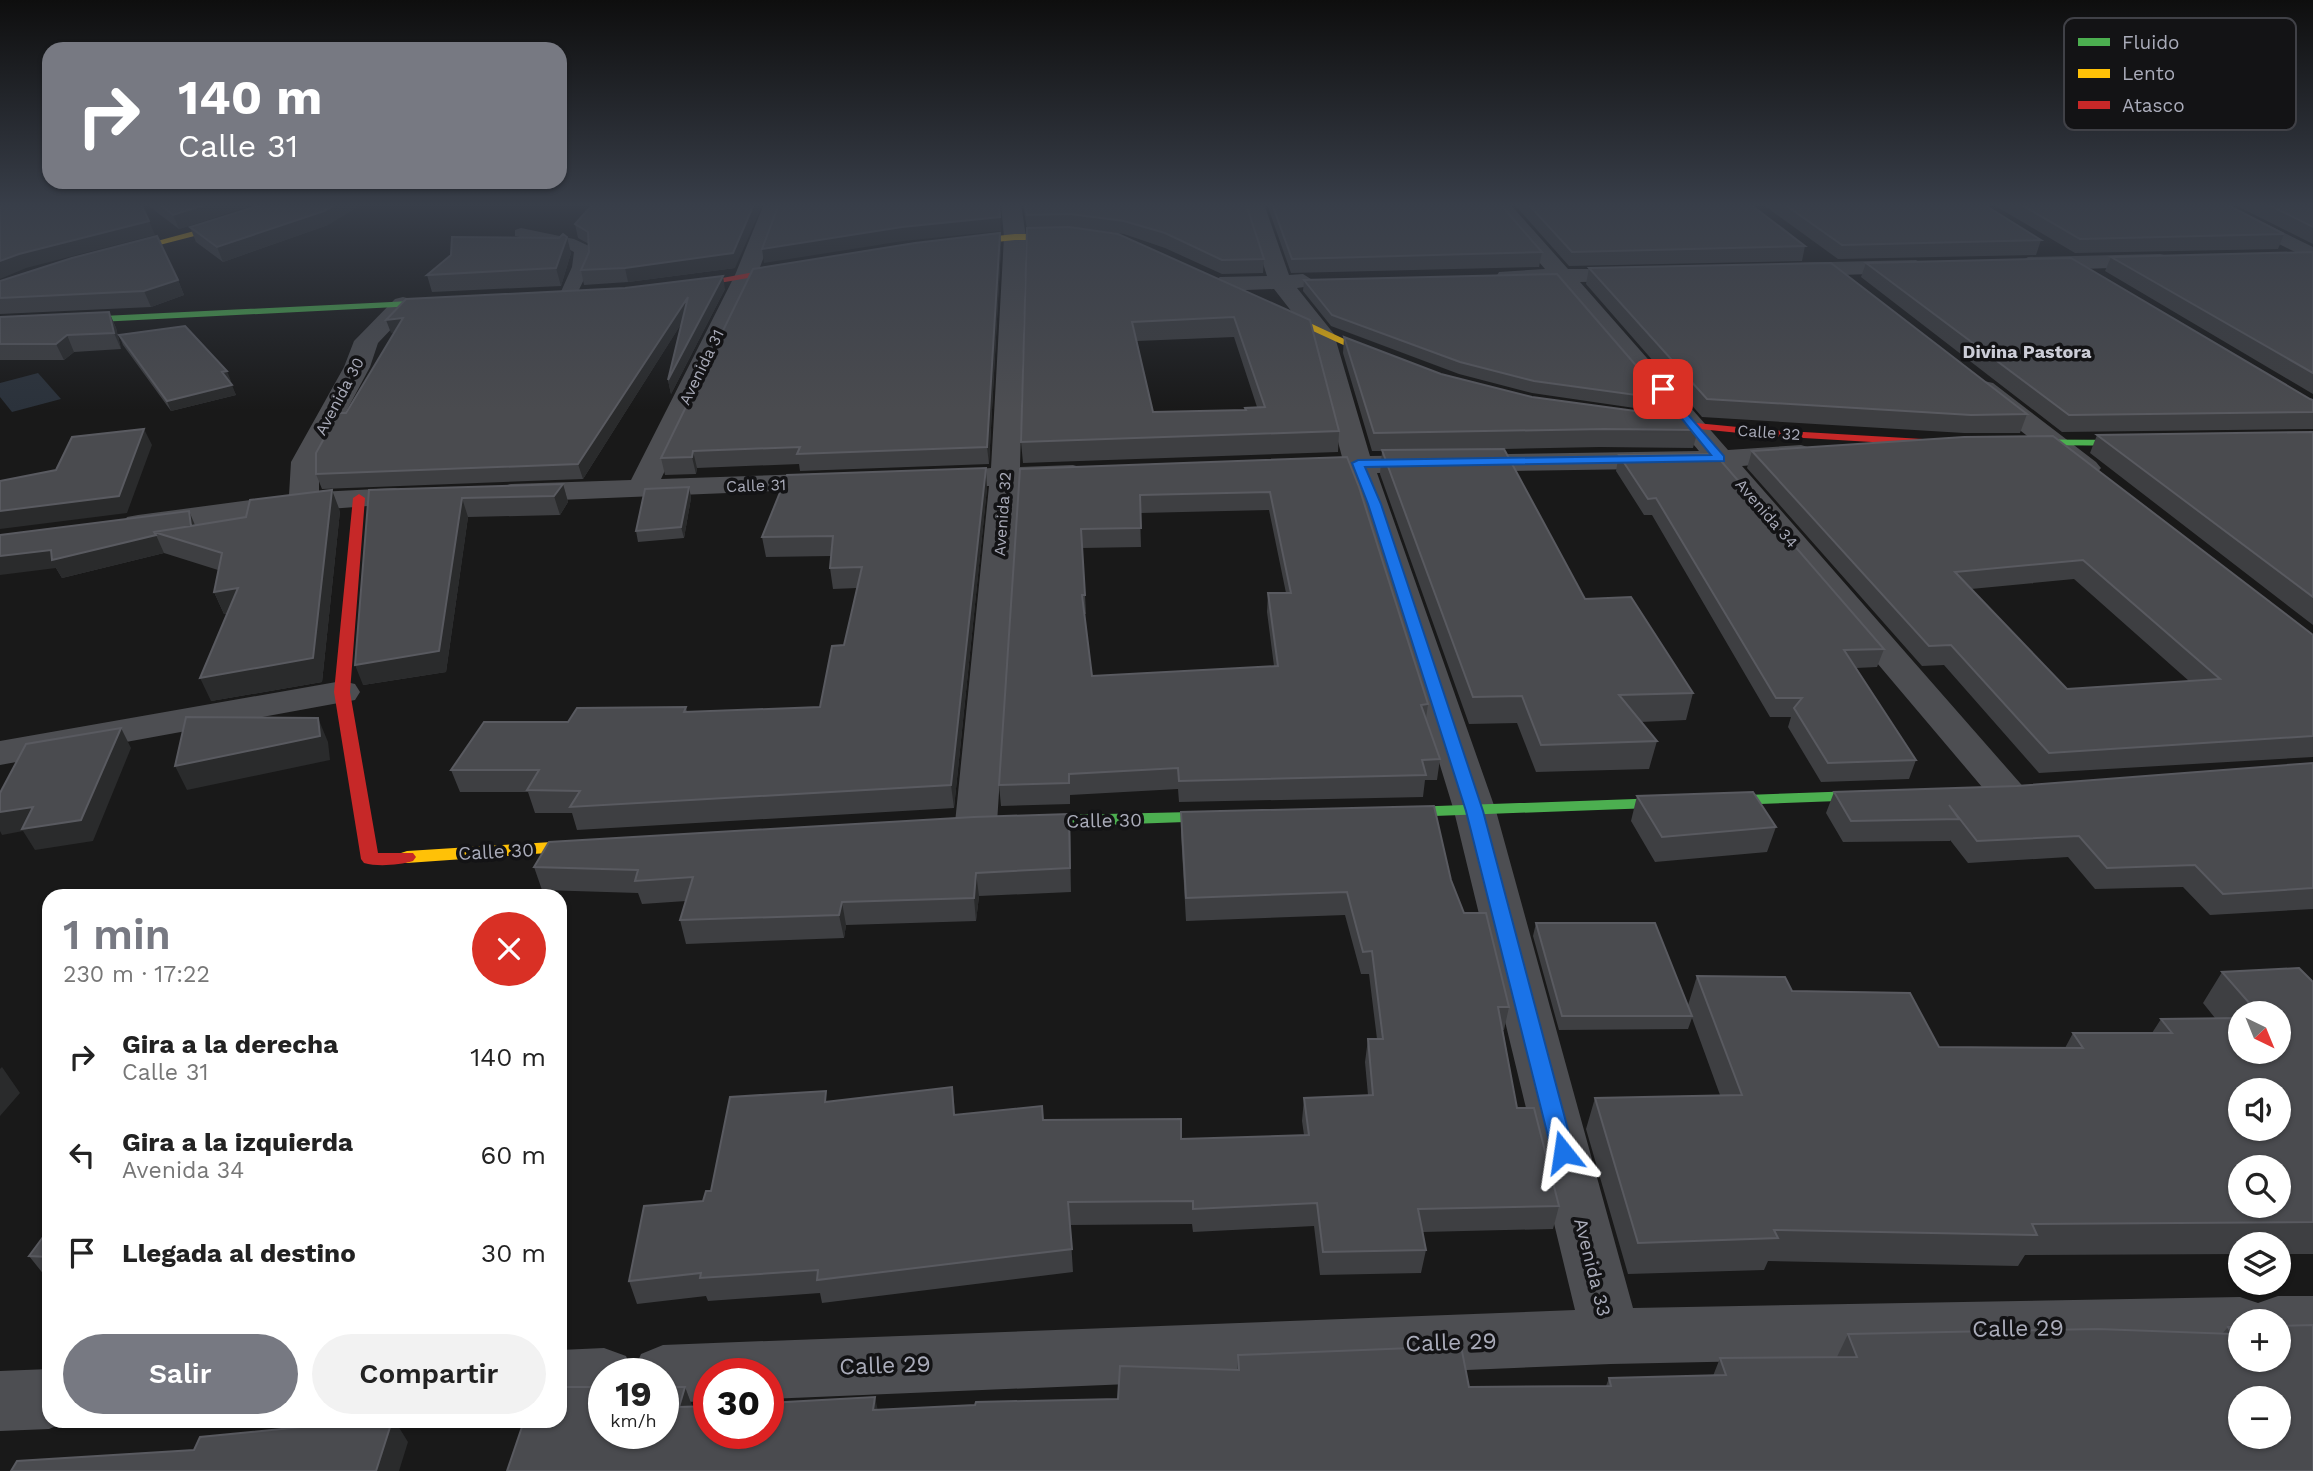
<!DOCTYPE html>
<html lang="es">
<meta charset="utf-8">
<style>
:root{--surface:#fff;--page:#f2f2f2;--text:#222;--muted:#767676;--accent:#777982}
body{margin:0;font-family:"Work Sans",sans-serif;background:var(--page);color:var(--text);height:100vh;display:flex;flex-direction:column;font-size:26px;white-space:nowrap}
*{box-sizing:border-box;margin:0}
p{font-size:23px;color:var(--muted)}
.icon{flex:none;width:38px;height:38px;fill:none;stroke:currentColor;stroke-width:2;stroke-linecap:round;stroke-linejoin:round}
.map{position:relative;flex:1;overflow:hidden}
.drawer{position:absolute;left:42px;top:889px;width:525px;height:539px;display:flex;flex-direction:column;background:var(--surface);border-radius:21px;box-shadow:0 2px 5px #0004}
.drawer>*{flex:none}
.guide{position:absolute;left:42px;top:42px;width:525px;height:147px;border-radius:21px;box-shadow:0 2px 5px #0004;background:#777982;color:#fff;overflow:hidden}
.needle{width:46px;rotate:137deg}
.fabs{position:absolute;left:2228px;top:1001px;display:grid;gap:14px}
.fabs a{display:grid;place-items:center;width:63px;height:63px;border-radius:50%;background:var(--surface);box-shadow:0 2px 5px #0004;font-size:35px}
.speed{position:absolute;left:588px;top:1358px;display:flex;gap:14px;font-size:35px;font-weight:700;text-align:center}
.speed>*{display:grid;place-content:center;width:91px;height:91px;border-radius:50%;background:var(--surface);box-shadow:0 2px 5px #0004;line-height:1}
.speed small{font-size:18px;font-weight:400}
.speed .limit{border:10px solid #d22;background:#fff;color:#111}
.pin{position:absolute;display:grid;place-items:center;width:60px;height:60px;color:#fff;margin:-30px;border-radius:14px;box-shadow:0 4px 10px #0006}
.me{position:absolute;width:77px;margin:-38px;rotate:345deg;stroke-linejoin:round;filter:drop-shadow(0 0 5px #0008)}
.turn{display:flex;align-items:center;gap:24px;height:147px;padding:0 21px;font-size:32px}
.turn .icon{width:91px;height:91px;stroke-width:2.5}
.turn b{display:block;font-size:49px;line-height:60px}
.round{display:grid;place-items:center;flex:none;width:74px;height:74px;border-radius:37px;background:var(--page)}
.headline{display:flex;align-items:center;justify-content:space-between;height:119px;padding:0 21px}
h1{font-size:42px;font-weight:600;line-height:52px;color:var(--accent)}
.cta{display:flex;gap:14px;margin-top:auto;padding:14px 21px}
.cta a{flex:1;height:80px;border-radius:42px;background:var(--accent);color:#fff;font-size:28px;font-weight:600;line-height:80px;text-align:center}
.cta a+a{background:var(--page);color:var(--text)}
ul{padding:0;list-style:none}
li{display:flex;align-items:center;gap:21px;height:98px;padding:0 21px}
li div{flex:1}
li b{display:block;font-size:26px}
li em{font-style:normal}
.map>svg:first-child{display:block}
.water{fill:#2b323b}
.lines{fill:none;stroke-linecap:round;stroke-linejoin:round}
.lane{fill:#4d4e52;fill-rule:evenodd}
.street{fill:#4d4e52;fill-rule:evenodd}
.fast{fill:#4caf50;fill-rule:evenodd}
.slow{fill:#ffc107;fill-rule:evenodd}
.jam{fill:#c62828;fill-rule:evenodd}
.wall{fill:#3e3f42;fill-rule:evenodd}
.shaded-wall{fill:#2a2b2c}
.building{fill:#4a4b4f;stroke:#595a60;stroke-width:2;fill-rule:evenodd}
.route{fill:#1a73e8;stroke:#114b97;stroke-width:2}
.labels{text-anchor:middle;stroke-width:7;stroke-linejoin:round;paint-order:stroke}
.far-street-label{font-size:16px;fill:#aaacba;stroke:#131315}
.far-neighbourhood-label{font-size:18px;font-weight:bold;fill:#cbccd6;stroke:#131315}
.street-label{font-size:19px;fill:#aaacba;stroke:#131315}
.near-street-label{font-size:23px;fill:#aaacba;stroke:#131315}
.key{fill:#131315;stroke:#404147;stroke-width:2}
.key-label{font-size:19px;fill:#aaacba}
</style>
<div class="map">
<svg width="2313" height="1471" viewBox="0 0 2313 1471">
<rect width="100%" height="100%" fill="#191919"/>
<path class="water" d="M38,373L61,399L12,412L0,397V383Z"/>
<g class="lines">
<path class="lane" d="M521,228L574,239L589,246L590,267L574,300H562L559,296L572,267L574,252L563,246L515,236V230Z"/>
<path class="street" d="M764,204H784L757,275L661,479L836,473L846,476L851,482L846,488L511,502L500,499L496,493L500,487L511,484L631,480L735,275Z
M1001,204H1021L1026,237L1020,467L1073,465L1083,468L1088,474L1083,480L1019,485L997,823L991,833L976,837L961,833L955,823L989,486L934,488L924,485L919,479L924,473L991,468L1004,237Z
M1244,204H1264L1289,275L1303,274L1314,281L1311,286L1297,288L1334,334L1370,456L1699,451L1556,283L1499,282L1496,277L1499,272L1545,269L1489,204H1510L1568,269H1647L1650,274L1647,279L1639,281L1580,282L1728,450L1801,445L1811,448L1815,454L1811,460L1742,466L2027,791L2021,800L2007,804L1993,800L1712,468L1377,473L1496,811L1633,1308L2240,1297L2258,1303L2278,1296H2313V1350H2278V1321H2240V1351L1611,1364L768,1399V1374H709V1401L663,1403V1374H604V1406L560,1408V1350L604,1348L626,1356L633,1373L641,1354L663,1345L1575,1310L1454,811L1360,504L1348,474L1288,472L1283,466L1288,460L1342,457L1310,335L1274,289L1220,291L1209,284L1220,277L1267,276Z
M2199,204H2226L2313,247V261Z
M2160,254L2168,256L2171,261L2168,266L2028,271L2017,264L2028,257Z
M1916,260L1927,267L1924,272L1787,277L1776,270L1787,263Z
M403,297L411,299L415,304L378,343L370,367L319,462V492L395,488L406,491L410,497L406,503L304,511L138,533L127,531L122,524L127,517L138,515L289,495L291,462L344,367L354,341L395,299Z
M1984,381L1993,383L2096,462L2101,468L2096,474L2086,477L2076,474L1975,395L1971,389L1975,383Z
M342,681L355,684L360,692L355,700L0,765V741Z
M49,1369V1421H69L49,1429L0,1431V1371Z"/>
<path class="fast" d="M452,299L455,300V304L0,327V321Z
M1923,439L2146,440L2152,443L2146,446L1919,444V440Z
M1885,790L1891,791L1893,795L1891,799L1382,818L1374,813L1382,808Z
M1235,811L1241,812L1243,816L1241,820L1019,828L1011,822L1019,816Z"/>
<path class="slow" d="M277,204H289L245,223L109,258L105,255L239,219Z
M1015,234H1078L1082,237L1078,240H1015L949,247L945,244L949,241Z
M1261,303H1267L1396,363L1387,365L1261,307Z
M599,839L605,841L608,845L605,849L407,863L401,861L398,857L401,853L407,851Z"/>
<path class="jam" d="M803,263L806,264V268L673,291L668,288Z
M1644,418L1769,430L1923,439L1929,442L1923,445L1769,436L1640,423L1638,421Z
M359,494L365,498L350,692L378,853H413L416,857L413,861C399,865 378,867 364,863L361,859L334,692L353,498Z"/>
</g>
<path class="wall" d="M146,204H255L179,229Z
M1023,204H1246L1264,259L1263,273L1222,274L1165,248L1124,234L1085,229L1310,320L1339,431L1338,452L1023,463L1021,442L1027,229ZM1234,337L1257,407L1245,408V410L1153,412L1137,341Z
M1267,204H1500L1542,252L1539,267L1291,273Z
M1514,204H1750L1805,246L1802,261L1569,266Z
M1762,204H1983L2041,240L2036,255L1838,259Z
M1992,204H2226L2284,234L2278,249L2075,253Z
M2233,204H2313V244Z
M575,224L735,268L628,282L584,285L581,270L589,252V244L578,238Z
M328,225L223,262L196,242L190,227Z
M1000,233L1001,247L989,464L800,471L799,464L697,468L696,474L665,475L661,458Z
M559,238L571,253L561,286L432,292L427,275Z
M2313,252V394L2105,271L2111,257Z
M1866,263L2310,399L2313,412V429L2062,432L1861,277Z
M1589,268L2027,414L2020,433H1964L1702,417L1586,284Z
M178,280L184,295L151,307L0,314V281Z
M1304,280L1665,399L1662,412L1532,393L1459,374L1331,326L1303,291Z
M725,289L671,394L668,380L681,324L583,479L322,489L316,474L346,413L394,333H391Z
M109,312L116,328L121,349L74,352L64,360H0V317Z
M119,335L231,381H229L236,395L171,411L123,345Z
M1344,337L1441,374L1532,397L1698,430L1693,448L1600,447L1504,449L1585,599L1693,693L1686,720L1640,722L1657,741L1649,769L1536,772L1517,723L1469,724L1380,474L1382,451H1372L1343,353Z
M2313,432V625L2090,453L2097,435Z
M1752,451L2313,635V757L2039,773L1944,665L1922,666L1747,468ZM2074,579L2189,681L2067,689L1971,589Z
M1619,455L1884,649L1877,667L1856,668L1916,760L1909,779L1821,782L1788,727L1791,717H1770L1652,515H1644L1616,471Z
M1347,457L1428,704L1426,718L1440,759L1437,780H1425L1423,797L1179,802L1178,789L1070,795V804L1001,806L999,785L1020,469ZM1269,510L1286,593H1268L1267,612L1274,666L1092,676L1084,614H1086L1085,595L1082,548L1141,547L1140,513Z
M563,484L568,502L560,515L468,517L446,672L363,685L369,490Z
M689,487L691,498L684,538L638,542L636,531Z
M987,488L954,808L577,830L572,813H535L528,792H460L451,770L568,722L686,707L687,712L820,707L844,645L857,588L833,589L830,568L831,556L766,557L762,537Z
M189,511L195,525L340,511L322,682L211,701L227,614H224L214,592L218,570L164,553L62,578L56,568Z
M2313,763V909L2210,915L2183,887L2095,889L2068,857L1968,863L1950,840V841L1843,842L1826,813L1834,792L2017,786Z
M1637,796L1776,827L1767,852L1655,862L1631,821Z
M1181,812L1451,880L1464,913L1509,1007L1504,1030H1503L1517,1108L1559,1206L1553,1229L1423,1232L1426,1250L1421,1273L1320,1275L1314,1226L1193,1232L1192,1224L1070,1225L1073,1272L822,1303L820,1293L708,1301L706,1296L637,1304L629,1281L703,1201L711,1191L828,1102L956,1115L1043,1120L1181,1139L1304,1135L1302,1121L1304,1098L1368,1095L1365,1062L1368,1039H1377L1369,974H1361L1345,915L1186,921L1181,834Z
M1071,837V892L979,896L976,921L846,925L844,938L686,944L680,920L686,901L642,904L638,893L542,890L534,867Z
M1536,923L1688,1005L1697,976L1792,991L1939,1047L2065,1048L2073,1033H2152L2161,1019L2215,1018L2203,1003L2222,972L2313,982V1254H2278V1244H2240V1254L2025,1255L2018,1266L1768,1261L1764,1270L1628,1274L1586,1129L1595,1098L1720,1095L1692,1018L1688,1029L1559,1030L1533,936ZM2240,1013H2278L2240,1052Z
M49,1229V1281L29,1256Z
M2228,1327L2313,1471H507L685,1387L692,1406L877,1410L1118,1399L1237,1370L1238,1355L1469,1387L1606,1386L1609,1378L1713,1376L1720,1358L1837,1357L1848,1334H2222Z"/>
<path class="shaded-wall" d="M207,204H255L179,229L173,215Z
M336,204H363L328,225L223,262L217,247Z
M754,204H763L735,268L628,282L625,268Z
M1000,217L1001,231L903,241L764,263L762,249L902,227Z
M149,221L155,235L26,268L0,279V261L19,254Z
M1000,233L1001,247L989,464L987,447Z
M567,237L571,253L561,286L556,268Z
M723,276L725,289L671,394L668,380Z
M178,280L184,295L151,307L144,291Z
M688,297L690,310L583,479L578,464Z
M109,312L116,328L121,349L114,333Z
M403,318L407,332L391,333L386,320Z
M67,335L74,352L64,360L56,344Z
M227,371L231,381L226,382L222,372Z
M232,385L236,395L171,411L167,401Z
M144,429L152,445L127,513L0,529V511Z
M693,451L697,468L696,474L692,457Z
M986,468L987,488L954,808L951,785Z
M563,484L568,502L560,515L554,496Z
M689,487L691,498L684,538L681,527Z
M332,490L340,511L322,682L211,701L200,678Z
M462,498L468,517L446,672L363,685L355,665Z
M189,511L196,528L191,527Z
M156,535L164,553L62,578L56,568L0,575V556Z
M238,588L248,610L224,614L214,592Z
M318,718L328,742L330,760L187,790L175,766Z
M121,728L131,748L93,841L35,850L23,831L2,835L0,831V812Z
M1069,814L1071,837V892L1070,868Z
M976,873L979,896L976,921L974,898Z
M842,902L846,925L844,938L839,915Z
M2,1067L20,1093L0,1116V1069Z
M952,1087L955,1110L957,1138L954,1115Z
M685,1387L695,1414L679,1407Z
M875,1397L881,1425L873,1410Z
M392,1421H395L408,1442L399,1471H376Z"/>
<path class="building" d="M0,204H141L149,221L19,254L0,261Z
M159,204H207L173,215Z
M264,204H336L324,211L217,247L190,227Z
M593,204H754L733,253L625,268L581,270L589,252L588,232L575,224Z
M779,204H999L1000,217L902,227L762,249Z
M1025,204H1246L1264,259L1222,260L1165,233L1124,221L1070,214L1027,215Z
M1272,204H1500L1542,252L1292,259Z
M1528,204H1750L1805,246L1572,252Z
M1784,204H1983L2041,240L1842,245Z
M2020,204H2226L2284,234L2080,239Z
M2267,204H2313V227Z
M1069,227L1118,234L1310,320L1339,431L1021,442L1027,228ZM1234,317L1265,407L1245,408L1246,410L1153,412L1132,322Z
M1000,233L987,447L797,454L800,447L693,451L692,457L661,458L753,269L915,243Z
M563,234L567,237L556,268L427,275L451,255L452,237L559,238Z
M157,236L178,280L144,291L0,298V281L72,258Z
M2313,252V373L2111,257Z
M2071,258L2310,399L2313,400V412L2069,415L1866,263Z
M1831,263L2027,414L1971,415L1707,399L1589,268Z
M1557,274L1665,399L1534,381L1460,362L1332,315L1304,280Z
M723,276L668,380L688,297L578,464L316,474V453L338,413H346L403,318L386,320L406,299L625,288Z
M109,312L114,333L67,335L56,344H0V317Z
M185,326L227,371L222,372L232,385L167,401L119,335Z
M1344,337L1441,374L1532,397L1687,418L1698,430L1604,429L1374,433Z
M144,429L119,496L0,511V481L56,470L72,437Z
M2313,432V597L2097,435Z
M2053,436L2313,635V736L2049,753L1951,645L1929,646L1752,451L1964,437ZM2083,560L2220,679L2067,689L1955,572Z
M1504,449L1585,599L1631,597L1693,693L1619,695L1657,741L1541,745L1522,696L1473,697L1382,450Z
M1715,454L1884,649L1844,650L1916,760L1828,763L1794,708L1802,698H1776L1656,498L1648,499L1619,455Z
M1347,457L1359,487L1428,704L1421,705L1440,759L1422,760L1426,775L1179,781L1178,768L1069,774V783L999,785L1020,469ZM1270,492L1291,593H1268L1278,666L1092,676L1082,595H1085L1081,529L1141,528L1140,495Z
M986,468L951,785L570,807L580,791L527,790L539,770H451L484,722H568L577,708L686,707L684,712L820,707L832,646L844,645L862,567L830,568L833,536L762,537L787,475Z
M563,484L554,496L462,498L439,651L355,665L369,490Z
M689,487L681,527L636,531L645,489Z
M332,490L313,658L200,678L238,588L214,592L222,553L154,532L246,517L250,500Z
M189,511L191,526L154,532L156,535L52,560L51,550L0,556V535Z
M186,717L318,718L320,736L175,766Z
M121,728L81,820L22,829L33,807L0,812V793L26,744Z
M2313,763V888L2223,894L2195,865L2107,868L2079,836L1977,841L1949,805L1959,819L1851,821L1834,792L2017,786Z
M1753,792L1776,827L1662,837L1637,796Z
M1434,806L1451,880L1464,913H1486L1509,1007H1498L1517,1108H1534L1559,1206L1418,1209L1426,1250L1323,1252L1317,1203L1193,1209V1201L1068,1202L1072,1249L817,1280L818,1270L700,1278L701,1273L629,1281L644,1206L703,1201L706,1191H711L730,1097L826,1091L825,1102L952,1087L954,1115L1042,1106L1043,1120L1181,1119V1139L1309,1135L1304,1098L1373,1095L1368,1039H1383L1372,951L1363,952L1347,892L1186,898L1181,812Z
M1069,814L1070,868L976,873L974,898L842,902L839,915L680,920L693,877L635,881L638,870L534,867L549,842L974,817Z
M1536,923H1655L1692,1016H1562Z
M2299,968L2313,982V1222L2032,1224L2037,1235L1774,1230L1778,1238L1638,1243L1595,1098L1742,1095L1697,976L1785,977L1792,991L1910,993L1939,1047L2083,1048L2073,1033H2172L2161,1019L2240,1018V1052H2278V1013H2258L2222,972ZM2240,1090H2278V1129H2240ZM2240,1167H2278V1206H2240Z
M49,1229V1257L29,1256Z
M2313,1325V1471H507L524,1421H560V1387H604V1433H663V1387H685L679,1407L709,1406V1433H768V1403L875,1397L873,1410L975,1405L976,1402L1118,1399L1120,1366L1239,1370L1238,1355L1461,1346L1469,1387L1611,1386L1609,1378L1726,1375L1720,1358L1857,1357L1848,1334L2098,1329L2232,1334L2228,1327L2240,1326V1360H2278V1326ZM2240,1398H2278V1437H2240Z
M361,1421H392L376,1471H11L17,1461L194,1450L200,1437Z"/>
<linearGradient id="sky" x2="0" y2="1"><stop stop-color="#0e0e0e"/><stop offset="0.5" stop-color="#383e49"/><stop offset="1" stop-color="#383e49" stop-opacity="0"/></linearGradient>
<rect width="2313" height="410" fill="url(#sky)"/>
<path class="route" d="M1663,386L1724,456V461L1365,467L1381,504L1483,811L1574,1152L1571,1158L1563,1161L1555,1158L1552,1152L1466,811L1368,504L1352,463L1358,460L1711,455L1658,389Z"/>
<g class="labels">
<g class="far-street-label">
<text transform="translate(701 367) rotate(-64)" y="6">Avenida 31</text>
<text transform="translate(339 396) rotate(-62)" y="6">Avenida 30</text>
<text transform="translate(1769 432) rotate(4)" y="6">Calle 32</text>
<text transform="translate(756 485) rotate(-2)" y="6">Calle 31</text>
<text transform="translate(1767 513) rotate(49)" y="6">Avenida 34</text>
<text transform="translate(1002 514) rotate(-86)" y="6">Avenida 32</text>
</g>
<g class="far-neighbourhood-label">
<text x="2027" y="358">Divina Pastora</text>
</g>
<g class="street-label">
<text transform="translate(1104 820) rotate(-1)" y="7">Calle 30</text>
<text transform="translate(496 851) rotate(-3)" y="7">Calle 30</text>
<text transform="translate(1593 1267) rotate(76)" y="7">Avenida 33</text>
</g>
<g class="near-street-label">
<text transform="translate(2018 1328) rotate(-1)" y="8">Calle 29</text>
<text transform="translate(1451 1342) rotate(-2)" y="8">Calle 29</text>
<text transform="translate(885 1365) rotate(-2)" y="8">Calle 29</text>
</g>
</g>
<rect x="2064" y="18" width="232" height="112" rx="10" class="key"/>
<rect x="2078" y="38" width="32" height="8" fill="#4caf50"/>
<rect x="2078" y="69" width="32" height="9" fill="#ffc107"/>
<rect x="2078" y="101" width="32" height="8" fill="#c62828"/>
<g class="key-label">
<text x="2122" y="49">Fluido</text>
<text x="2122" y="80">Lento</text>
<text x="2122" y="112">Atasco</text>
</g>
</svg>
<div class="fabs">
<a><svg class="needle" viewBox="-14 -14 28 28"><path d="M0-13l5 13h-10z" fill="#e53935"/><path d="M0 13l5-13h-10z" fill="#767676"/></svg></a>
<a><svg class="icon" aria-label="sound" viewBox="0 0 24 24"><path d="M4 9h4l5-4v14l-5-4H4zM17 9q2 3 0 6"/></svg></a>
<a><svg class="icon" aria-label="search" viewBox="0 0 24 24"><circle cx="10" cy="10" r="6"/><path d="M15 15l6 6"/></svg></a>
<a><svg class="icon" aria-label="layers" viewBox="0 0 24 24"><path d="M12 4l9 5-9 5-9-5zM3 14l9 5 9-5"/></svg></a>
<a>+</a>
<a>−</a>
</div>
<div class="speed"><div>19<small>km/h</small></div><div class="limit">30</div></div>
<div class="pin" style="left:1663px;top:389px;background:#d93025"><svg class="icon" aria-label="arrive" viewBox="0 0 24 24"><path d="M6 21V4h12l-3 4 3 4H6"/></svg></div>
<svg class="me" style="left:1563px;top:1152px" viewBox="-20 -20 40 40"><path d="M0-17L14 15 0 8-14 15z" fill="#1a73e8" stroke="#fff" stroke-width="4"/></svg>
<div class="guide">
<div class="turn"><svg class="icon" aria-label="right" viewBox="0 0 24 24"><path d="M7 20v-9h11M14 6l5 5-5 5"/></svg><div><b>140 m</b>Calle 31</div></div>
</div>
<section class="drawer">
<div class="headline"><div><h1>1 min</h1><p>230 m · 17:22</p></div><a class="round" style="background:#d93025;color:#fff"><svg class="icon" aria-label="close" viewBox="0 0 24 24"><path d="M6 6l12 12M18 6L6 18"/></svg></a></div>
<ul>
<li><svg class="icon" aria-label="right" viewBox="0 0 24 24"><path d="M7 20v-9h11M14 6l5 5-5 5"/></svg><div><b>Gira a la derecha</b><p>Calle 31</p></div><em>140 m</em></li>
<li><svg class="icon" aria-label="left" viewBox="0 0 24 24"><path d="M17 20v-9H6M10 6l-5 5 5 5"/></svg><div><b>Gira a la izquierda</b><p>Avenida 34</p></div><em>60 m</em></li>
<li><svg class="icon" aria-label="arrive" viewBox="0 0 24 24"><path d="M6 21V4h12l-3 4 3 4H6"/></svg><div><b>Llegada al destino</b></div><em>30 m</em></li>
</ul>
<div class="cta"><a>Salir</a><a>Compartir</a></div>
</section>
</div>
